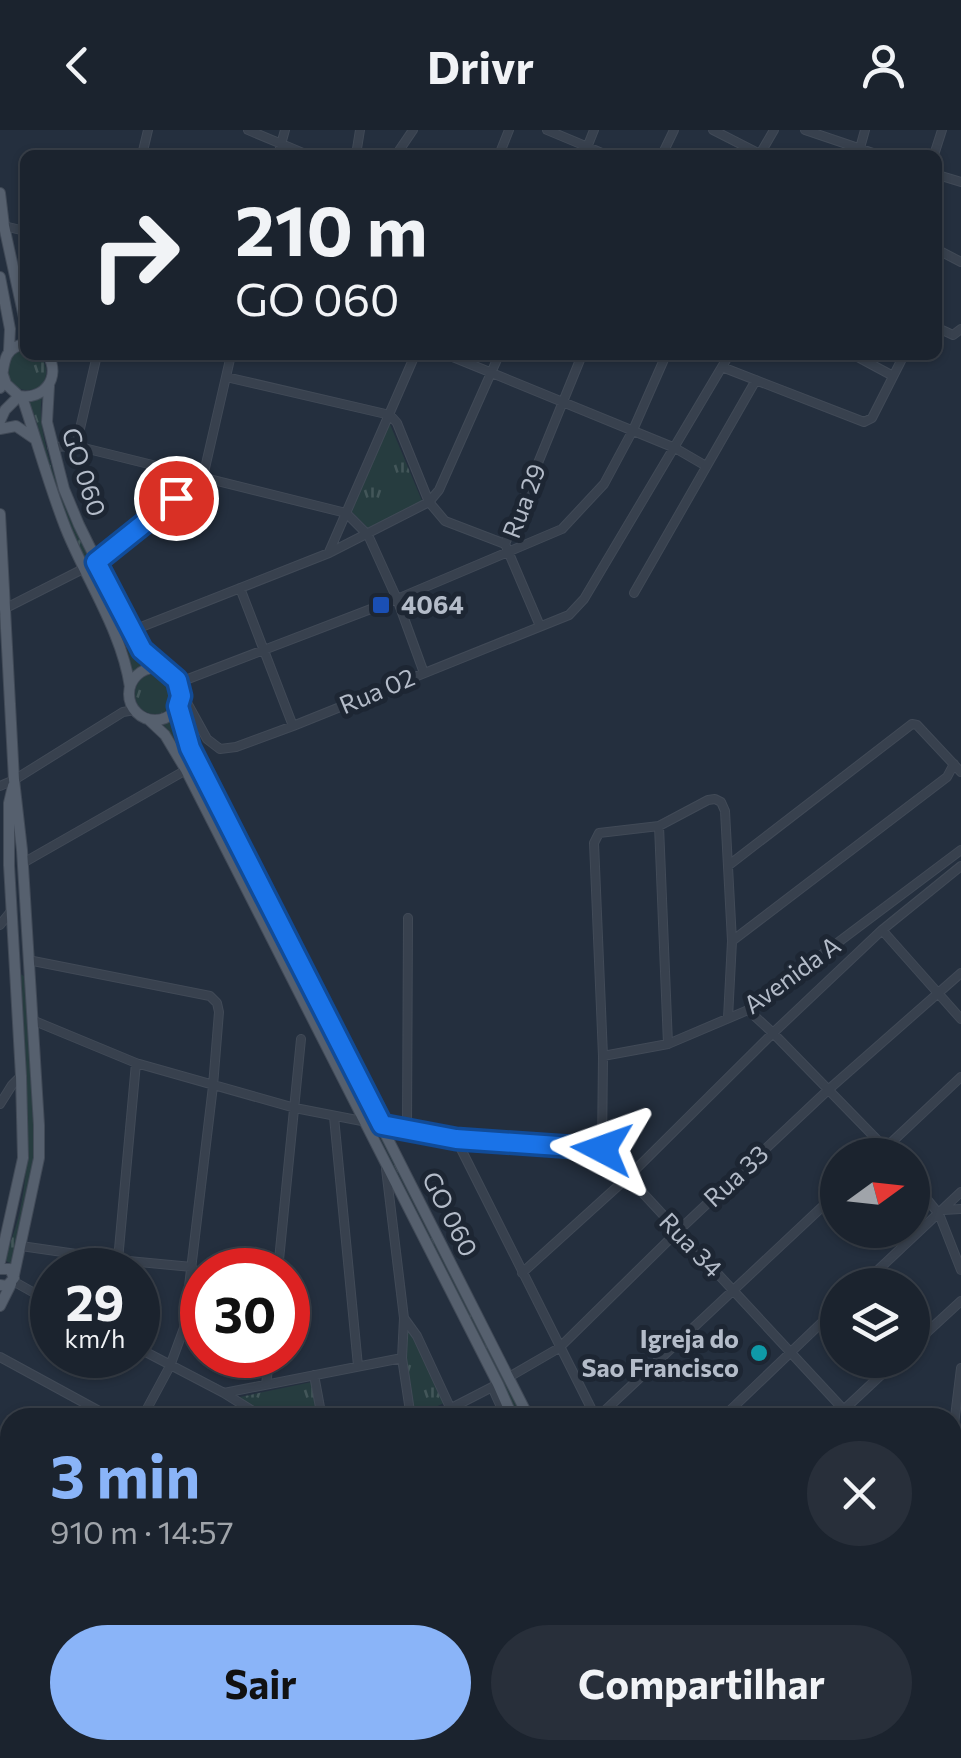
<!DOCTYPE html>
<html lang="pt">
<meta charset="utf-8">
<style>
:root{--surface:#1b232e;--page:#282f3a;--text:#f1f3f6;--muted:#a0a4aa;--line:#39404a;--accent:#8ab4f8}
body{margin:0;font-family:Commissioner,sans-serif;background:var(--page);color:var(--text);height:100vh;display:flex;flex-direction:column;font-size:38px;white-space:nowrap}
*{box-sizing:border-box;margin:0}
p{font-size:32px;color:var(--muted)}
.icon{flex:none;width:55px;height:55px;fill:none;stroke:currentColor;stroke-width:2;stroke-linecap:round;stroke-linejoin:round}
.map{position:relative;flex:1;overflow:hidden}
.sheet{position:absolute;left:0px;top:1278px;width:962px;height:352px;display:flex;flex-direction:column;background:var(--surface);border-radius:30px 30px 0 0;box-shadow:0 2px 8px #0004,0 0 0 2px var(--line)}
.sheet>*{flex:none}
.hud{position:absolute;left:20px;top:20px;width:922px;height:210px;border-radius:15px;box-shadow:0 2px 8px #0004,0 0 0 2px var(--line);background:#1b232e;color:var(--text);overflow:hidden}
.needle{width:65px;rotate:75deg}
.buttons{position:absolute;left:820px;top:1008px;display:grid;gap:20px}
.buttons a{display:grid;place-items:center;width:110px;height:110px;border-radius:50%;background:var(--surface);box-shadow:0 2px 8px #0004,0 0 0 2px var(--line);font-size:50px}
.speed{position:absolute;left:30px;top:1118px;display:flex;gap:20px;font-size:50px;font-weight:700;text-align:center}
.speed>*{display:grid;place-content:center;width:130px;height:130px;border-radius:50%;background:var(--surface);box-shadow:0 2px 8px #0004,0 0 0 2px var(--line);line-height:1}
.speed small{font-size:25px;font-weight:400}
.speed .limit{border:15px solid #d22;background:#fff;color:#111}
.pin{position:absolute;display:grid;place-items:center;width:85px;height:85px;color:#fff;margin:-42px;border:5px solid #fff;border-radius:50%;box-shadow:0 2px 10px #0007}
.me{position:absolute;width:110px;margin:-55px;rotate:274deg;stroke-linejoin:round;filter:drop-shadow(0 0 8px #0008)}
.turn{display:flex;align-items:center;gap:35px;height:210px;padding:0 50px;font-size:45px}
.turn .icon{width:130px;height:130px;stroke-width:2.5}
.turn b{display:block;font-size:70px;line-height:85px}
.round{display:grid;place-items:center;flex:none;width:105px;height:105px;border-radius:52px;background:var(--page)}
.summary{display:flex;align-items:center;justify-content:space-between;height:170px;padding:0 50px}
h1{font-size:60px;font-weight:700;line-height:75px;color:var(--accent)}
.button{display:flex;gap:20px;margin-top:auto;padding:20px 50px}
.button a{flex:1;height:115px;border-radius:60px;background:var(--accent);color:#111;font-size:40px;font-weight:700;line-height:115px;text-align:center}
.button a+a{background:var(--page);color:var(--text)}
header{display:flex;justify-content:space-between;align-items:center;height:130px;padding:0 50px;background:var(--surface);font-size:45px;font-weight:700}
.map>svg:first-child{display:block}
.park{fill:url(#park-tufts)}
.lines{fill:none;stroke-linecap:round;stroke-linejoin:round}
.minor-casing{stroke:#414a57;stroke-width:10}
.major-casing{stroke:#414a57;stroke-width:12}
.minor{stroke:#38414e;stroke-width:8}
.major{stroke:#56606e;stroke-width:10}
.route-casing{stroke:#114b97;stroke-width:25}
.route{stroke:#1a73e8;stroke-width:18}
.transit-dot{fill:#1a4fb4;stroke:#1d2633;stroke-width:4}
.culture-dot{fill:#0f9aa8;stroke:#1d2633;stroke-width:4}
.labels{text-anchor:middle;stroke-width:10;stroke-linejoin:round;paint-order:stroke}
.street-label{font-size:25px;fill:#b4bcc9;stroke:#1d2633}
.poi-label{font-size:25px;font-weight:bold;fill:#b4bcc9;stroke:#1d2633;text-anchor:start}
</style>
<header><svg class="icon" aria-label="back" viewBox="0 0 24 24"><path d="M15 5l-7 7 7 7"/></svg>Drivr<svg class="icon" aria-label="person" viewBox="0 0 24 24"><circle cx="12" cy="8" r="4"/><path d="M4 21q1-7 8-7t8 7"/></svg></header>
<div class="map">
<svg width="961" height="1628" viewBox="0 0 961 1628">
<defs>
<pattern id="park-tufts" width="24" height="20" patternUnits="userSpaceOnUse" patternTransform="scale(2.5)"><rect width="24" height="20" fill="#263c3f"/><path d="M3 7l-1-3M5 7V3M7 7l1-3M15 17l-1-3M17 17v-4M19 17l1-3" fill="none" stroke="#435659"/></pattern>
</defs>
<rect width="100%" height="100%" fill="#242f3e"/>
<path class="park" d="M25,219V225H40C57,249 36,270 11,255L5,236L13,224Z
M42,267C32,316 87,426 110,471C122,494 132,520 151,537L139,542L132,549C135,509 86,438 70,397C61,376 53,353 46,330C40,311 39,288 27,271Z
M389,292L422,371L369,399L352,382L354,370Z
M135 564a20 20 0 1 1 40 0a20 20 0 1 1-40 0Z
M174,585L183,611L525,1287H519C409,1059 290,834 174,608L162,593L168,591Z
M19,843L25,847L35,1027L15,1136L3,1129C47,1042 16,936 19,843Z
M406,1197L422,1224L444,1273L414,1287L405,1224Z
M312,1252L320,1287H269L235,1268Z"/>
<g class="lines">
<g class="minor-casing">
<path id="minor" d="M248,0L308,25
M547,0L607,25
M713,0L762,25
M805,0L879,25
M860,18L865,0
M760,24L774,0
M142,25L148,0
M278,25L285,0
M356,25L360,0
M396,25L413,0
M499,25L509,0
M584,25L594,0
M662,25L674,0
M934,25L942,0
M938,45L961,52
M4,96L25,101
M938,120L961,132
M938,198L953,205L961,199
M448,225L675,318L706,336
M854,225L893,246
M722,237L864,292L872,288L904,225
M226,247L390,285L397,293L429,372L445,391L505,414
M76,316L97,225
M52,317L76,316L346,383
M346,383L368,405L397,469L424,543
M329,422L415,225
M96,431L203,347L231,225
M240,458L293,596
M634,463L756,250
M0,481L83,439
M540,496L505,414L582,225
M131,501L329,423L429,372L439,360L499,225
M177,550L188,549L397,469L562,399L604,354L633,300L666,225
M180,560L207,609L220,619L236,617L293,596L569,485L584,469L729,225
M0,656L14,650L123,582L135,580
M659,696L668,914
M23,733L186,640
M729,735L912,594L917,595L961,642
M0,795L12,780
M882,800L961,889
M732,811L947,647L954,634
M28,830L210,866L217,873L219,882L213,956L184,1198L170,1236L142,1288
M748,880L773,903L892,1025
M728,888L732,811L725,681L721,672L715,669L708,670L659,696L599,703L594,713L603,926L602,1019L844,1280
M32,890L136,933L295,978L367,992
M603,926L668,914L748,880L961,720
M0,974L12,955L21,946
M334,987L358,1236
M383,995L456,1009L602,1019
M407,1000L408,788
M456,1009L596,1288
M878,1025L961,947
M386,1039L404,1188L402,1228L411,1288
M912,1051L939,1084L961,1140
M943,1080L961,1079
M21,1116L118,1130L192,1137
M118,1130L136,933
M278,1140L301,909
M522,1143L628,1047L773,903L882,800L961,736
M13,1151L52,1173
M862,1155L961,1062
M404,1188L417,1206L455,1288
M912,1216L961,1171
M138,1218L224,1263L264,1288
M0,1227L112,1288
M314,1245L322,1288
M509,1247L559,1218L677,1102L828,960L961,843
M266,1254L270,1225
M492,1257L506,1288
M224,1263L402,1228
M432,1288L498,1254
M597,1288L838,1062
M722,1288L838,1177
M835,1288L897,1230
M952,1311L961,1238
M0,1319L10,1324
M952,1333L961,1334
M0,1407L10,1412
M952,1452H961
M0,1533L10,1516
M952,1533H961
M952,1567L961,1592
M0,1617L20,1628
M387,1620L401,1628
M450,1620L451,1628
M529,1620L530,1628
M577,1620L580,1628
M703,1620L706,1628
M715,1620L718,1628
M801,1620L803,1628
M882,1620L884,1628
M62,1628L66,1620
M168,1628L172,1620
M261,1628L265,1620
M350,1628L355,1620"/>
</g>
<g class="major-casing">
<path id="major" d="M0,63L4,96L25,192
M0,147L10,199L9,220
M3,245L6,254L19,266C44,270 61,248 48,225
M49,256L47,292L64,359L79,395L131,501L142,520L162,539
M0,258C5,238 0,218 25,214
M22,267C37,311 49,356 66,399C87,451 122,502 130,557
M0,291L5,280L19,266
M0,299L16,296L35,309
M0,384L14,650L22,720L39,995V1028L14,1145
M129 564a26 26 0 1 1 52 0a26 26 0 1 1-52 0Z
M177,576L190,618L529,1288
M148,589L165,605L186,640L498,1254L513,1288
M0,1132L23,1028L21,946L9,735V673L13,656
M0,1139H10L14,1148L7,1156L0,1155
M0,1176L11,1154
M633,1620L635,1628
M647,1620L650,1628"/>
</g>
<use href="#minor" class="minor"/>
<use href="#major" class="major"/>
</g>
<g class="lines">
<g class="route-casing">
<path id="route" d="M176,368L96,432L142,520L177,550L181,566L178,576L190,618L382,995L456,1009L602,1019"/>
</g>
<use href="#route" class="route"/>
</g>
<rect class="transit-dot" x="371" y="465" width="20" height="20" rx="5"/>
<circle class="culture-dot" cx="759" cy="1223" r="10"/>
<g class="labels">
<g class="street-label">
<text transform="translate(84 342) rotate(72)" y="9">GO 060</text>
<text transform="translate(524 371) rotate(-69)" y="9">Rua 29</text>
<text transform="translate(377 561) rotate(-23)" y="9">Rua 02</text>
<text transform="translate(792 845) rotate(-36)" y="9">Avenida A</text>
<text transform="translate(736 1046) rotate(-43)" y="9">Rua 33</text>
<text transform="translate(450 1084) rotate(63)" y="9">GO 060</text>
<text transform="translate(691 1115) rotate(46)" y="9">Rua 34</text>
</g>
<g class="poi-label">
<text x="401" y="484">4064</text>
<text x="739" y="1218" text-anchor="end">Igreja do<tspan x="739" dy="29">Sao Francisco</tspan></text>
</g>
</g>
</svg>
<div class="buttons">
<a><svg class="needle" viewBox="-14 -14 28 28"><path d="M0-13l5 13h-10z" fill="#e53935"/><path d="M0 13l5-13h-10z" fill="#a0a4aa"/></svg></a>
<a><svg class="icon" aria-label="layers" viewBox="0 0 24 24"><path d="M12 4l9 5-9 5-9-5zM3 14l9 5 9-5"/></svg></a>
</div>
<div class="speed"><div>29<small>km/h</small></div><div class="limit">30</div></div>
<div class="pin" style="left:176px;top:368px;background:#d93025"><svg class="icon" aria-label="arrive" viewBox="0 0 24 24"><path d="M6 21V4h12l-3 4 3 4H6"/></svg></div>
<svg class="me" style="left:602px;top:1019px" viewBox="-20 -20 40 40"><path d="M0-17L14 15 0 8-14 15z" fill="#1a73e8" stroke="#fff" stroke-width="4"/></svg>
<div class="hud">
<div class="turn"><svg class="icon" aria-label="right" viewBox="0 0 24 24"><path d="M7 20v-9h11M14 6l5 5-5 5"/></svg><div><b>210 m</b>GO 060</div></div>
</div>
<section class="sheet">
<div class="summary"><div><h1>3 min</h1><p>910 m · 14:57</p></div><a class="round"><svg class="icon" aria-label="close" viewBox="0 0 24 24"><path d="M6 6l12 12M18 6L6 18"/></svg></a></div>
<div class="button"><a>Sair</a><a>Compartilhar</a></div>
</section>
</div>
